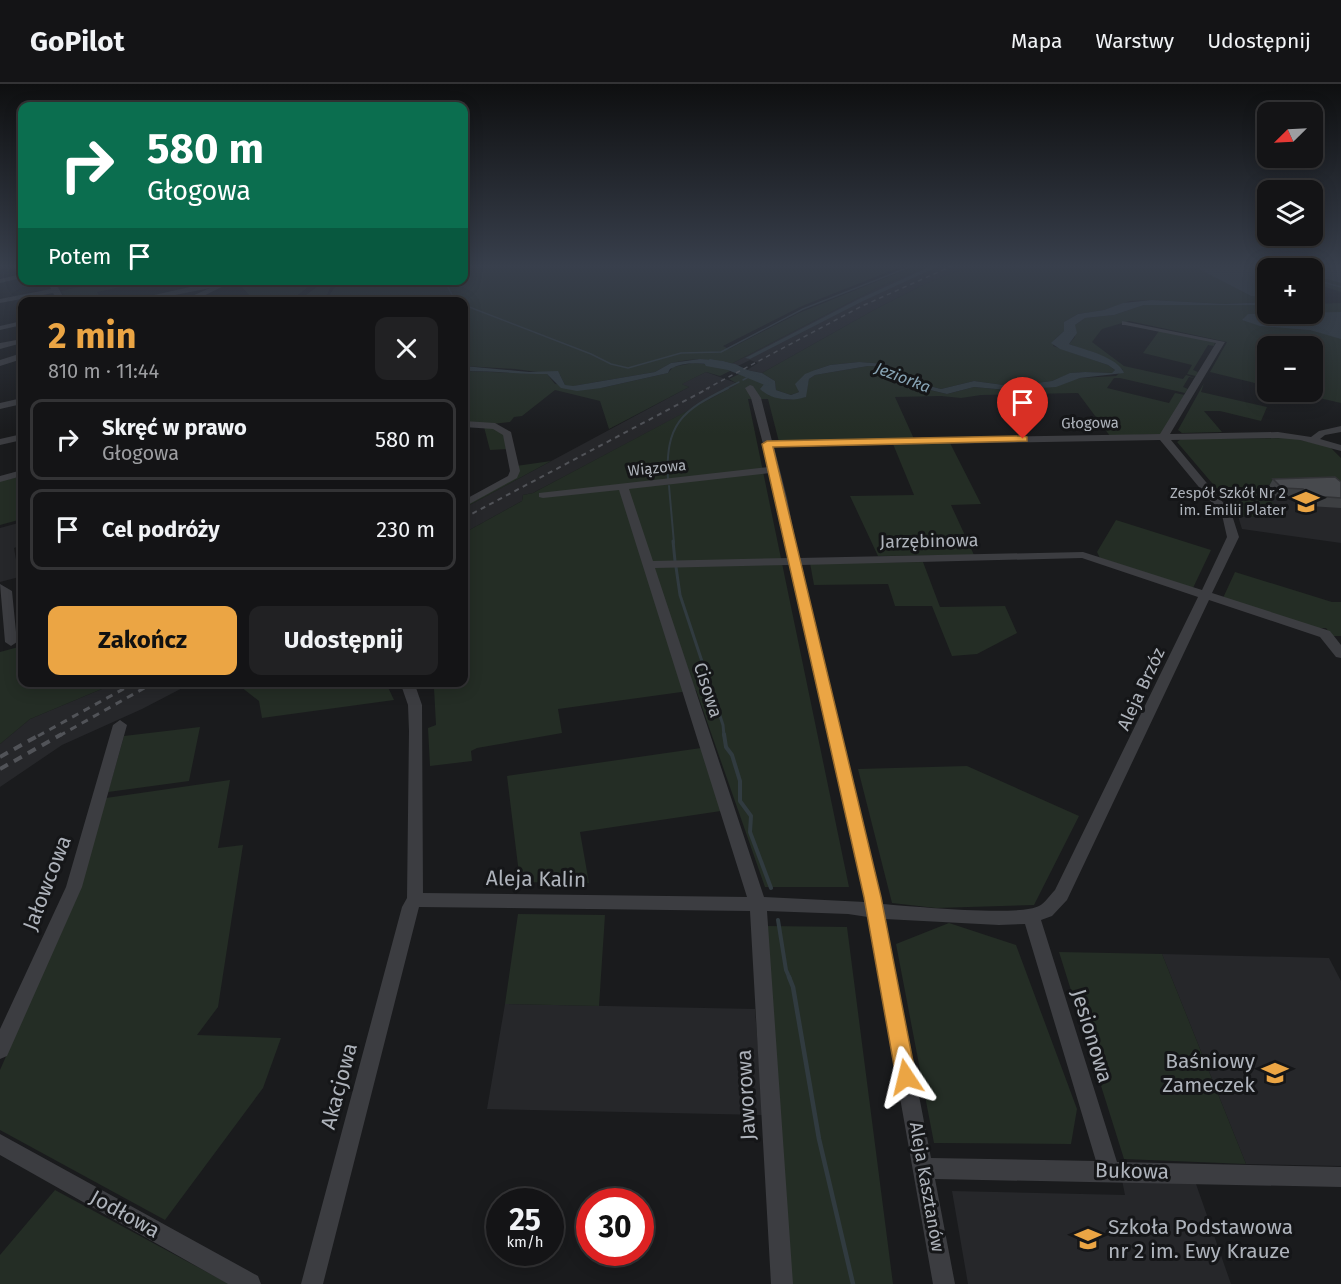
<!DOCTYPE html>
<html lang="pl">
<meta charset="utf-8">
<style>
:root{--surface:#141416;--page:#212123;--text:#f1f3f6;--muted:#9d9ea1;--line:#333335;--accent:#eba544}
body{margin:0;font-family:"Fira Sans",sans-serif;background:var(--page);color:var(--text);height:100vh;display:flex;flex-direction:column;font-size:22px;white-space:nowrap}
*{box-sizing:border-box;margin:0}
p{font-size:20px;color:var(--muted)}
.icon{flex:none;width:33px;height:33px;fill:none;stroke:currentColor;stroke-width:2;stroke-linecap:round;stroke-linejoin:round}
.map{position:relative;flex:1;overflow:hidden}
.side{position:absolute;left:18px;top:213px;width:450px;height:390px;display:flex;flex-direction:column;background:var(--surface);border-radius:12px;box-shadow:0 3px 15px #0003,0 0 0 2px var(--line)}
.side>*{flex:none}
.banner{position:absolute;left:18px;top:18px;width:450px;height:183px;border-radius:12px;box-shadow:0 3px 15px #0003,0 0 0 2px var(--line);background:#0b6e4f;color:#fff;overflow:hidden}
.needle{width:39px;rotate:246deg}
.buttons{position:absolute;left:1257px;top:18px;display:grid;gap:12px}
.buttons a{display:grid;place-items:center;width:66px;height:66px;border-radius:12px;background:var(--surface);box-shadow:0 3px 15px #0003,0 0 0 2px var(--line);font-size:30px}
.speed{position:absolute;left:486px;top:1104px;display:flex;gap:12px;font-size:30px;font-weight:700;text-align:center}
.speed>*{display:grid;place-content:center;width:78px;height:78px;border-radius:50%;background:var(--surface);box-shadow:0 3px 15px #0003,0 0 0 2px var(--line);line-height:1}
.speed small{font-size:15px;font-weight:400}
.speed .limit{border:9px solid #d22;background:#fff;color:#111}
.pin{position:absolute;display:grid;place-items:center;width:51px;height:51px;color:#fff;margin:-62px -26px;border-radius:50% 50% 50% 0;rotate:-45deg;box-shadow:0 0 6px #0007}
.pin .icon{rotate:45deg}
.me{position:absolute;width:66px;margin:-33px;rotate:350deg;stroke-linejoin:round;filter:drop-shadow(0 0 4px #0008)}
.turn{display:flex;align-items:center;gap:21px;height:126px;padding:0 30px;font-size:27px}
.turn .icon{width:78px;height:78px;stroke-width:2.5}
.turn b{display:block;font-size:42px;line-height:51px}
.then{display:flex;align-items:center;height:57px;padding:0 30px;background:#0003;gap:12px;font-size:22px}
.round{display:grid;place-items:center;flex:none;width:63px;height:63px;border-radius:12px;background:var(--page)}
.headline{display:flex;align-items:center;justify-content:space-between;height:102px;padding:0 30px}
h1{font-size:36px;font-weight:700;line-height:45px;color:var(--accent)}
.cta{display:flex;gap:12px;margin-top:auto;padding:12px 30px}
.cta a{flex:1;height:69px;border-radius:12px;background:var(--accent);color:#111;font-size:24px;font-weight:700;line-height:69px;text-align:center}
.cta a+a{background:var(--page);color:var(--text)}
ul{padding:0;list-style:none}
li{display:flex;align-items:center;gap:18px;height:81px;margin:0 12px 9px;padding:0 18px;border:3px solid var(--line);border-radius:12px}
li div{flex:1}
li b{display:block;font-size:22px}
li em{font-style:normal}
header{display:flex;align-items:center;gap:36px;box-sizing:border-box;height:84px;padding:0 30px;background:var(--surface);border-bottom:2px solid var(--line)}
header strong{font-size:28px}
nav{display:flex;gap:33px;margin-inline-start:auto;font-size:21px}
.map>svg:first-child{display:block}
.built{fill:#26272a}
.green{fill:#242d25}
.water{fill:#313b40}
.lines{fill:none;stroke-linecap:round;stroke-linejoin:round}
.stream-far4{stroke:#313b40;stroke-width:1.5}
.stream-far3{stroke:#313b40;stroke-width:2}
.stream-far2{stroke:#313b40;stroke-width:3}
.stream-far1{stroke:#313b40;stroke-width:4}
.stream{stroke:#313b40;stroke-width:4.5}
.canal{fill:#313b40;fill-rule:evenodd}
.river{fill:#313b40;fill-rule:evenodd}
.minor{fill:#3c3d41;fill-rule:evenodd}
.rail-far3{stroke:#515358;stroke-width:1.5;stroke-dasharray:4.5 4;stroke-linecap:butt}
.rail-far2{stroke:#515358;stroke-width:2;stroke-dasharray:5 4.5;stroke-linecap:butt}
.rail-far1{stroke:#515358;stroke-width:3;stroke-dasharray:7 6;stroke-linecap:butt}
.rail{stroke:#515358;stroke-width:4;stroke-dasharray:9 7;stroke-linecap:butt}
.wall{fill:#3d3f42}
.building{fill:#47494d;stroke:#323336;stroke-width:1.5}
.route{fill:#eba544;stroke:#996b2c;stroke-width:1.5}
.labels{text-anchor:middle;stroke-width:6;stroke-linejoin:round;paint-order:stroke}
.far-street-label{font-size:15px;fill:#aeb3bb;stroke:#151618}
.far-poi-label{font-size:15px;fill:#aeb3bb;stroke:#151618;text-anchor:end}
.far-water-label{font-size:16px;font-style:italic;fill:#87a3b4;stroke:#151618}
.street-label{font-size:18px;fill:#aeb3bb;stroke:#151618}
.near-street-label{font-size:21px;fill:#aeb3bb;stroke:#151618}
.near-poi-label{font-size:21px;fill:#aeb3bb;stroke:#151618;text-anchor:end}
</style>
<header>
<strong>GoPilot</strong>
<nav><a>Mapa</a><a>Warstwy</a><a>Udostępnij</a></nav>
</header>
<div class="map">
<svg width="1341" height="1200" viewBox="0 0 1341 1200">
<rect width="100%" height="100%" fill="#1a1b1d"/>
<path class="built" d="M928,182H970L925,200L874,226L762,289L747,286L758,279L750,276L738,282L731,280L877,204Z
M706,288L739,300L533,409L523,411L522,417L464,449V424L689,303L681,300Z
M1337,400L1341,404V459L1242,445L1238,432L1286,434L1257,401Z
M22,438V461L14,464L19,493L0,498V444Z
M116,599H192L142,625L62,661L0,703V660L30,635Z
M1162,870L1329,874L1341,897V1082L1246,1080Z
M505,920L755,925L763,1031L487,1025Z
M1122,1096L1196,1100L1231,1200H968L952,1107L1125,1111Z"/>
<path class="green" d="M464,182H903L802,222L723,262L729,265L799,229L915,182H928L877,204L731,280L700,275L688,276L671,279L655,288L573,302L565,301L560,291L515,285L464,282V218H325L339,197L464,196Z
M970,182H1341V208L1313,199L1312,184H1198L1251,212L1267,214V218L1225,220L1152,216L1130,217L1104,226L1078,230L1064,238V247L1055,255L1053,262L1108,281L1115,286L1113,289L1085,288L1071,289L1052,297L1011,302L974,297L941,305L918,299L886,280L859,278L830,281L815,286L798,305L799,308L791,311L776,306L775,297L762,289L874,226L925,200Z
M142,196L144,198L97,208L102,217H68L61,207L109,197Z
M308,196V203L291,216L255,218L237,197L256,200L270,197Z
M317,197H330L332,199L327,211L320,217L296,218L317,203Z
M1341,219V319L1293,308H1312V262H1268L1267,302L1210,288L1227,258L1129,237L1102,245L1092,258L1124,282L1183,295L1186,291L1195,294L1189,293L1183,303L1188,305L1185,309L1120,294H1114L1107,304L1169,319L1175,309L1185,311L1161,350L1110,352L1078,309L981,311L961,314L941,312L895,313L914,355L779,358L768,315H748L849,803H765L696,606L558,625L562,649L477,664L471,667L472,677L430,682L428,644L436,641L434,604L432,599L464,598V449L522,417L523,411L533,409L738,300L729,295L741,289L765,300L768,311L787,316L805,313L809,295L815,291L868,282H874L909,301L947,310L974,303L1007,306L1039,304L1080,294L1116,292L1123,286L1108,275L1069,260L1075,253V241L1085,234L1114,231L1144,221H1267L1268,230H1312L1313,220Z
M1159,247L1215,258L1214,262L1208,261L1193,286L1198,288L1196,292L1187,290L1192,281L1143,269Z
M693,279L714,281L732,286L720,292L706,288L682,300L689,303L609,345L600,317L555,306L522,332L514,333L510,338L492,340L464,338V287L547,290L555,300L601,304L668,289L673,283Z
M1204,299L1201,308L1267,323L1261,337L1220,327H1204L1222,348L1182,349L1178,346Z
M484,343H493L502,347L508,365L490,366Z
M1292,354L1330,363L1341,374V404L1337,400L1258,401L1286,434L1238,432L1235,426L1177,358L1181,355Z
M950,359L981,420L951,421L974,471L878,472L850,412L914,411L893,360Z
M551,377L464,424V421L503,401L516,382Z
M22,392V435L0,441V397Z
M1116,436L1211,466L1193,504L1100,474L1097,468Z
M923,478L940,523L1005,522L1017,549L977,570L952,572L932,522H895L888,500L814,501L810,479Z
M1235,488L1332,518H1341V552H1332L1326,544H1313L1223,514Z
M22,562V598L116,599L30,635L0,660V568Z
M236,599H386L394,616L262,634L259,617Z
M200,643L189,697L108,708L124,652Z
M701,664L721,727L580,748L589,799L520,798L507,692Z
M967,682L1079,732L1034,821L936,824L892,819L858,685Z
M230,696L218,764L243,761L218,923L197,951L281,954L263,1004L165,1136L0,1046V986L80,805L106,714Z
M518,830L605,831L599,922L505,920Z
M949,839L1016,861L1077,1025L1071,1060L934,1059L896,860Z
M767,842L847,843L893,1200H789Z
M1059,868L1162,870L1246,1080L1124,1075Z
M55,1106L229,1200H0V1171Z"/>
<path class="water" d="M1282,182H1341V199L1313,191L1312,184Z
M1259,183L1267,186V214L1251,212L1197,184Z
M1152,216L1225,220L1267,218L1268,221H1144L1114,231L1085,234L1075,241L1077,249L1069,260C1085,266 1118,273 1124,289L1080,294L1056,303L1007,306L974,303L947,310L909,301L874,282H868L815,291L809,295L806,313C791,318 771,316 760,305L765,299L741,289L747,286L762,289L775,297L776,306L791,311L799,308L795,300L805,290L815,286L830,281L859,278L886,280L918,299L941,305L974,297L1011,302L1052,297L1070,289L1085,288L1112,289L1115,286L1108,281L1060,265L1051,259L1064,247V238L1078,230L1104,226L1123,219Z
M1341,228V255L1310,246L1260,242L1242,236L1248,230Z
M700,275L723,277L738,282L732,286C712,280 689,275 670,285L668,289L601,304L577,307L561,304L547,290C519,290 492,287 464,287V282L529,288L558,287L565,301L573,302L655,288L671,279Z"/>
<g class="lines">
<path class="stream-far4" d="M1269,182L1277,184
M1312,195L1341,203
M444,196L456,218
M464,221L591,270L611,280L628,284L681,269L721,268L803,225L912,182
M743,296L752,291
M725,305L739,298"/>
<path class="stream-far3" d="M668,396C665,340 681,327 728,304
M669,402L674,459"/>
<path class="stream-far2" d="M673,457L675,477
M676,483L680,511L723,641L724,652"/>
<path class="stream-far1" d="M724,650L726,663L732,671L740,697V717L751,732L750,748L771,804
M778,836L786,886L790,895"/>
<path class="stream" d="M789,893L793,903L819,1055L853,1200"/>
<path class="canal" d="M931,182H939L863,217L750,275L745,274L859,215Z"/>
<path class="river" d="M710,275L735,280L773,298L767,302L728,286L706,282L704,279Z"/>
<path class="minor" d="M22,190V194L0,199V195Z
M47,196H54L66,218H58L53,209L0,219V215L51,205Z
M226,196H236L191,218H179L210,204L140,218H123L208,199L217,200Z
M22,237V241L0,246V242Z
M1122,237L1225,258L1170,350L1278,348L1311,353L1319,347L1341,342V348L1325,351L1320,355L1341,361V367L1300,356L1278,354L1171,356L1231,428L1239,453L1212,509L1330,547L1341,561V574L1336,573L1320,553L1209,516L1067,816L1052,832L1041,836L1117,1078L1341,1083V1103L935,1095L955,1200H933L868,833L848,830L767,827L793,1200H771L750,827L419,823L323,1200H301L402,823L407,814L409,647L408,621L400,598H414L422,621L423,809L747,813L619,406L543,414L539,413V409L769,383L751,314L745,304L750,301L753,302L761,314L772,357L1160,350L1216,259L1125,241H1122ZM1160,356L1222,431L1227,453L1202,506L1083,468L799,474L787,414L774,363ZM770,389L788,474L653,477L629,405ZM1082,474L1198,513L1055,806C1050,811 1045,819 1039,822C1017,833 911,822 882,820L801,481ZM789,481L865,818L764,813L655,484ZM885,835L999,841L1025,840L1096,1077L931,1074Z
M22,255V259L0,265V259Z
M22,269V275L0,282V276Z
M22,314V320L0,325V319Z
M464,337L495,339L511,348L520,387L517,394L464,423V416L508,392L510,387L503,351L493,345L464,343Z
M22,350V356L0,361V355Z
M22,386V392L0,398V392Z
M0,500L12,507L17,558L11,562L5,558Z
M120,636L127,641L82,803L7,972L0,975V945L66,803L113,641Z
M0,1050L258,1192L261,1200H228L0,1071Z"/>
<path class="rail-far3" d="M706,305L862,222L952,182"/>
<path class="rail-far2" d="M464,434L709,304"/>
<path class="rail-far1" d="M38,652L136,598
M59,652L155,598"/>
<path class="rail" d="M0,673L41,650
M0,685L62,650"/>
</g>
<path class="wall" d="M1273,395L1341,398V424L1309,422L1298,415L1277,414L1268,404Z"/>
<path class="building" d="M1335,393L1341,398V414L1314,412L1303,405L1282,404L1273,395Z"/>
<linearGradient id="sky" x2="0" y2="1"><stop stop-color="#0e0f10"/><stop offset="0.52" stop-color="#383f4c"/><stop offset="1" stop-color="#383f4c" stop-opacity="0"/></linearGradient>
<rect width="1341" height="350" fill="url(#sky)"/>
<path class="route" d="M1023,352L1027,353V357L773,363L881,813L916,993L913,1000L906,1003L899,1000L896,993L864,813L762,360L767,357Z"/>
<defs>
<g id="school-bare" transform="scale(2.07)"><path d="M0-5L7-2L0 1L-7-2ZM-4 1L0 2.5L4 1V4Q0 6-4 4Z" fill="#eba544" stroke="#151618" stroke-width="2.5" paint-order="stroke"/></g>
</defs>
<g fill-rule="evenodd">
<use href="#school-bare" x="1306" y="418"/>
<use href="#school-bare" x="1275" y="989"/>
<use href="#school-bare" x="1088" y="1155"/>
</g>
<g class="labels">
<g class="far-street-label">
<text transform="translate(1090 339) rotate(-1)" y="5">Głogowa</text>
<text transform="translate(657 384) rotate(-6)" y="5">Wiązowa</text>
</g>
<g class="far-poi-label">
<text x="1286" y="414">Zespół Szkół Nr 2<tspan x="1286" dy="17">im. Emilii Plater</tspan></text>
</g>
<g class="far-water-label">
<text transform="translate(903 293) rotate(21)" y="6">Jeziorka</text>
</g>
<g class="street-label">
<text transform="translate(929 457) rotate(-1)" y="6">Jarzębinowa</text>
<text transform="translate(1141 605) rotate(-65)" y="6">Aleja Brzóz</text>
<text transform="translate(708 606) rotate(72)" y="6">Cisowa</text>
<text transform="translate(927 1103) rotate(80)" y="6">Aleja Kasztanów</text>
</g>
<g class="near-street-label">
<text transform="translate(536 795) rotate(1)" y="7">Aleja Kalin</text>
<text transform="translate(47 799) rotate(-69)" y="7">Jałowcowa</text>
<text transform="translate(1092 952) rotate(73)" y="7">Jesionowa</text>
<text transform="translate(339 1002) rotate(-75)" y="7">Akacjowa</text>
<text transform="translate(746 1011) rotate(-93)" y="7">Jaworowa</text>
<text transform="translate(1132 1087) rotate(1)" y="7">Bukowa</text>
<text transform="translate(125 1130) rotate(29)" y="7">Jodłowa</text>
</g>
<g class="near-poi-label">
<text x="1255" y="984">Baśniowy<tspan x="1255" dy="24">Zameczek</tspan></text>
<text x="1108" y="1150" text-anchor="start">Szkoła Podstawowa<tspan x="1108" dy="24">nr 2 im. Ewy Krauze</tspan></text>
</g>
</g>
</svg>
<div class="buttons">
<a><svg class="needle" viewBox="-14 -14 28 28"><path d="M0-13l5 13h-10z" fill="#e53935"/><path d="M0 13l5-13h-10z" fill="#9d9ea1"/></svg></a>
<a><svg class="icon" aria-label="layers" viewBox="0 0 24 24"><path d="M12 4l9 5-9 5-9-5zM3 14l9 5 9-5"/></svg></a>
<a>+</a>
<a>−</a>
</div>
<div class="speed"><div>25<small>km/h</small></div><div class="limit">30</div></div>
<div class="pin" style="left:1023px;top:355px;background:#d93025"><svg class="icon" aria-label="arrive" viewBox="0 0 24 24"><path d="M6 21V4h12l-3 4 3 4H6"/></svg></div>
<svg class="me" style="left:906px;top:993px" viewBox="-20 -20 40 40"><path d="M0-17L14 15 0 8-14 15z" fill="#eba544" stroke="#fff" stroke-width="4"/></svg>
<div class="banner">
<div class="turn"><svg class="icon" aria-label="right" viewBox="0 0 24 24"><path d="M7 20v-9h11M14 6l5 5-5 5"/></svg><div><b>580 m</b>Głogowa</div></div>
<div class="then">Potem<svg class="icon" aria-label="arrive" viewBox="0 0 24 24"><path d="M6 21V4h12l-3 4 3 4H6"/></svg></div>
</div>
<section class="side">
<div class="headline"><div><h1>2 min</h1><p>810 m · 11:44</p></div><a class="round"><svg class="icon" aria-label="close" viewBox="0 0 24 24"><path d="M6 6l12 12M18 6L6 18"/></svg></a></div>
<ul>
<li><svg class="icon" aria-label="right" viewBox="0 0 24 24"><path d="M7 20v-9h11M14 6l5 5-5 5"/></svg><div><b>Skręć w prawo</b><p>Głogowa</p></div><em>580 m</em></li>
<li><svg class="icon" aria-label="arrive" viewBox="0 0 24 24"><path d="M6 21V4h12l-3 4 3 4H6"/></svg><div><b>Cel podróży</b></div><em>230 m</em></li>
</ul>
<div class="cta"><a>Zakończ</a><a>Udostępnij</a></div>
</section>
</div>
